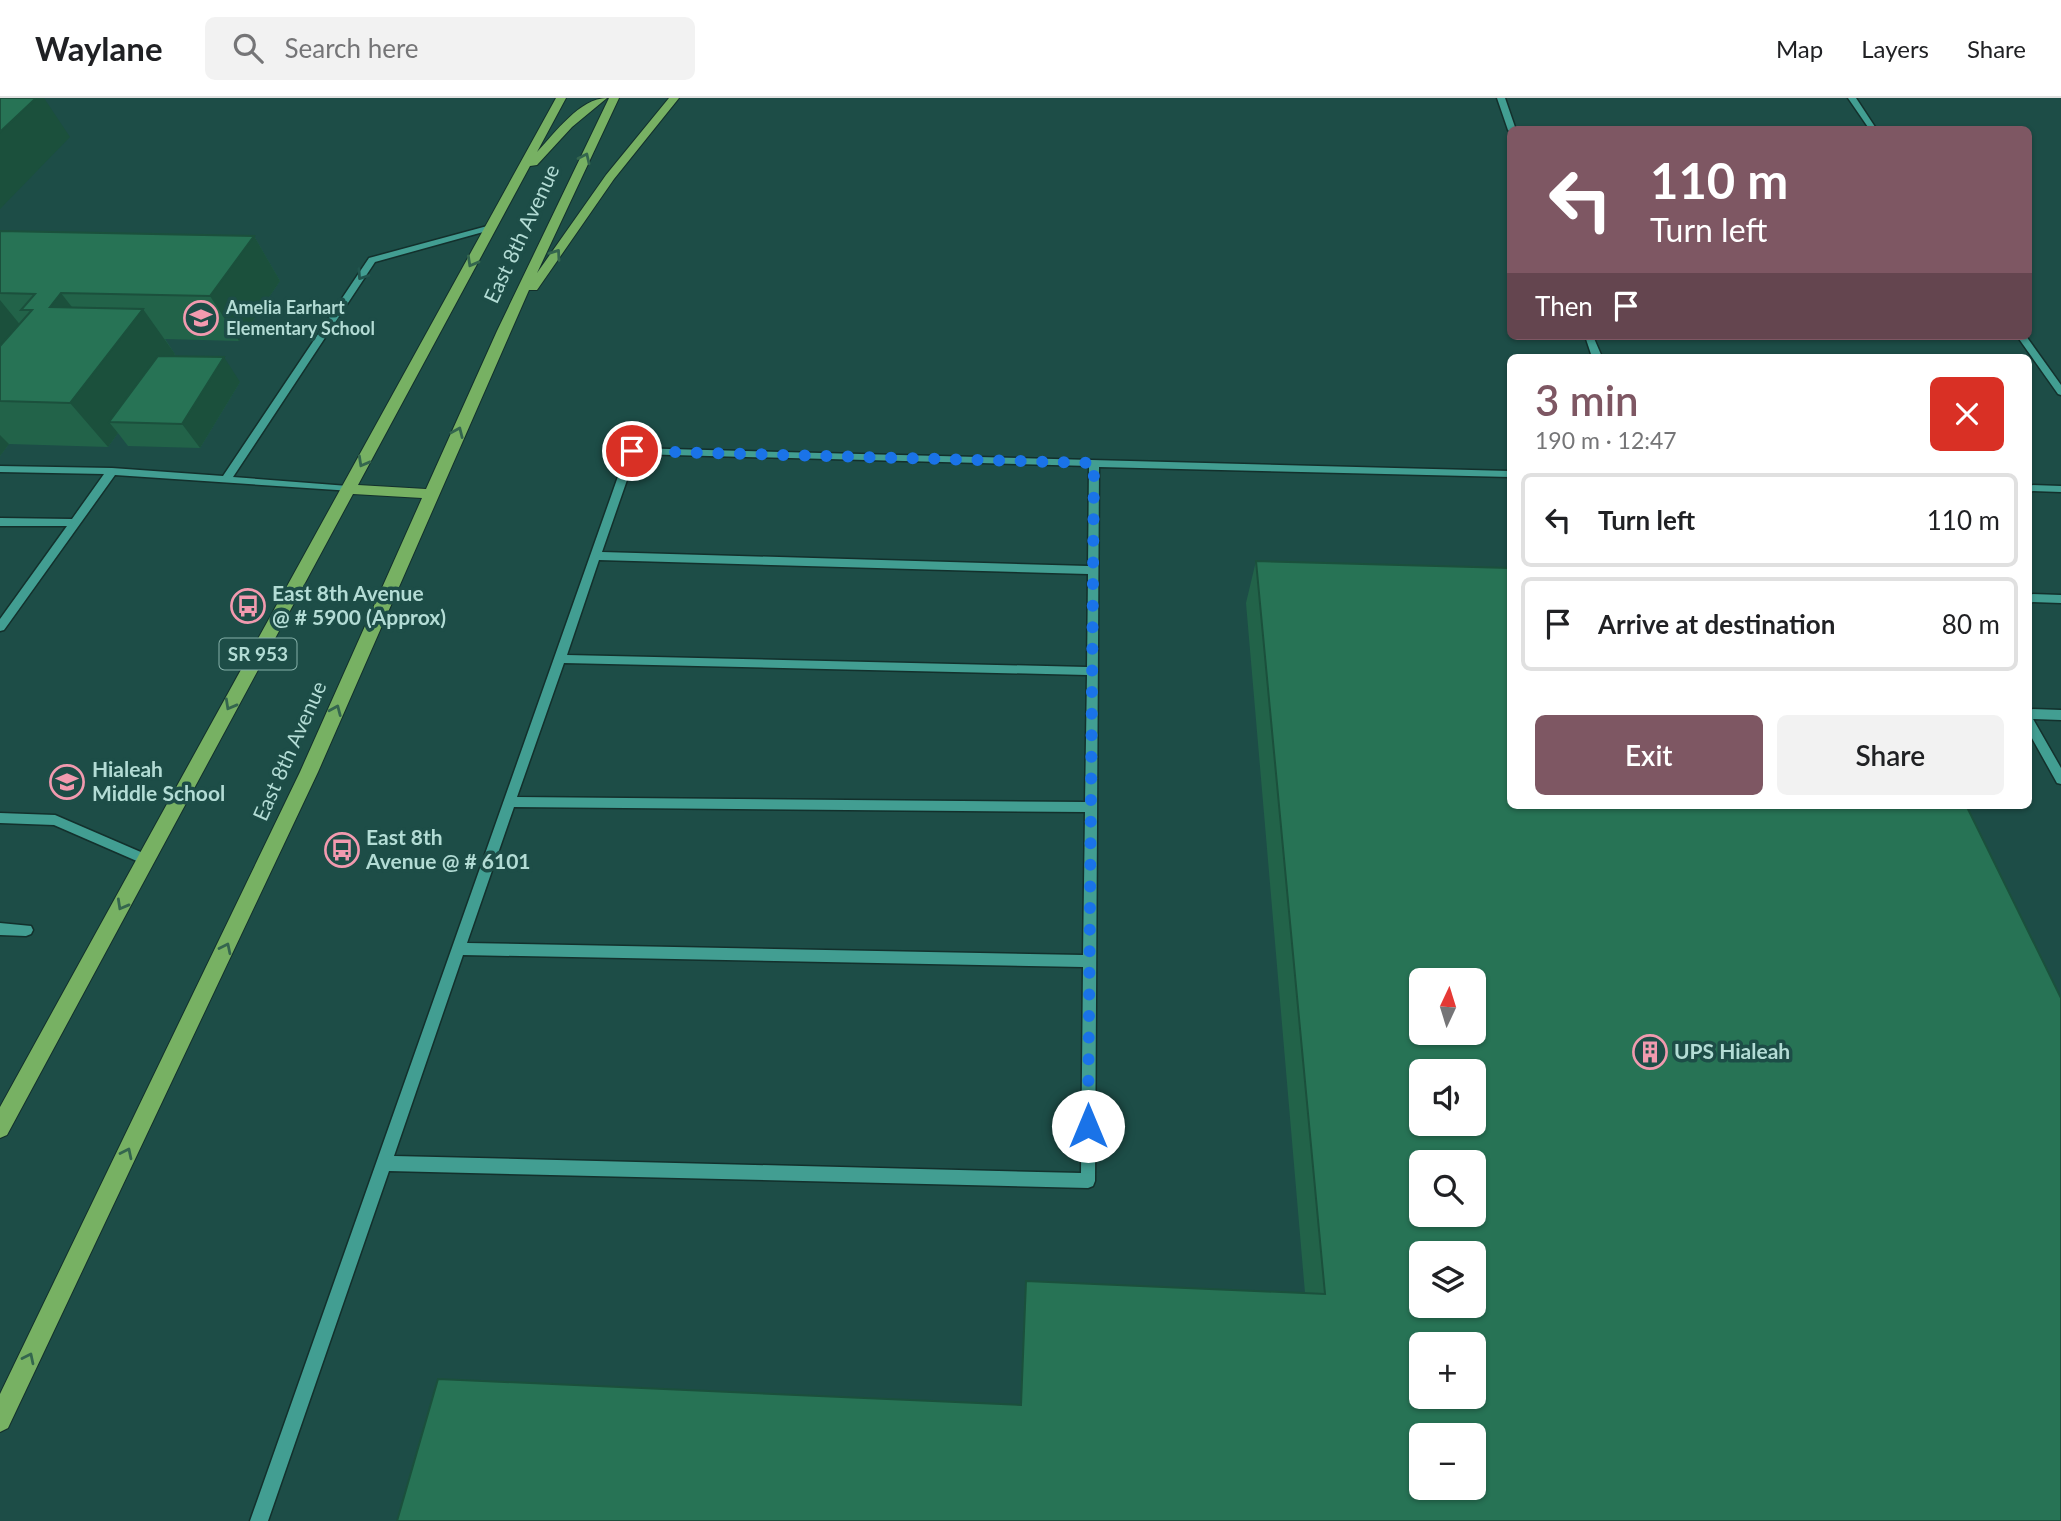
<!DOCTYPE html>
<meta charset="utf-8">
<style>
:root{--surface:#fff;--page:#f2f2f2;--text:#202124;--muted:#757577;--line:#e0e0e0;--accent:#7e5763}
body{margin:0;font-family:Lato,sans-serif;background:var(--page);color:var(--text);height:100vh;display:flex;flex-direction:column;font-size:26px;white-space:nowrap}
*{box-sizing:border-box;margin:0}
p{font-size:23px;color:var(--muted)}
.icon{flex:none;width:38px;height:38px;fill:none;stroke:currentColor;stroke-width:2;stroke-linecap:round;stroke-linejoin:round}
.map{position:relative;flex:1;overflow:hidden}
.side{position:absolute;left:1507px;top:256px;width:525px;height:455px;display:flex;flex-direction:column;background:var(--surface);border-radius:10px;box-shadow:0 2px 5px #0004}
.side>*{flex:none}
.banner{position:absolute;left:1507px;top:28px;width:525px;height:214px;border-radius:10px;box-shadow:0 2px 5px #0004;background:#7e5763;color:#fff;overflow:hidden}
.needle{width:46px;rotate:4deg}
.buttons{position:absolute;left:1409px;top:870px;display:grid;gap:14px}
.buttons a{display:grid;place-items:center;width:77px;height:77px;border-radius:10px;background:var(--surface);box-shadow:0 2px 5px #0004;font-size:35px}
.pin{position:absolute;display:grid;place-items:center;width:60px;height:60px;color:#fff;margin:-30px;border:4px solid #fff;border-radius:50%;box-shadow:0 2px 7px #0007}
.me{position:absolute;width:77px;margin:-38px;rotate:0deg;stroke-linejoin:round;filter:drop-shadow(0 0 5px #0008)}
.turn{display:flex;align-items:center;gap:24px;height:147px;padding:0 28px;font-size:32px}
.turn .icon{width:91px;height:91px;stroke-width:2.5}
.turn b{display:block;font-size:49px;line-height:60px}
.then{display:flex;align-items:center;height:66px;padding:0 28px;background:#0003;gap:14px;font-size:26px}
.round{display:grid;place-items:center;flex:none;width:74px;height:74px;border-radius:10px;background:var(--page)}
.head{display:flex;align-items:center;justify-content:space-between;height:119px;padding:0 28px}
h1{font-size:42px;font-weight:600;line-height:52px;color:var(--accent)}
.button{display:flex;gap:14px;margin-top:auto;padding:14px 28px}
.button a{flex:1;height:80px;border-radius:10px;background:var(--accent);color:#fff;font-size:28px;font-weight:600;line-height:80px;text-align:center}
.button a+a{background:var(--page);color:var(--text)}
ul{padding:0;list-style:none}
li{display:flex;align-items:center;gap:21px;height:94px;margin:0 14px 10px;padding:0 14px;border:4px solid var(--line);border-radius:10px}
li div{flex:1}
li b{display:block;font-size:26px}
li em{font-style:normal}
header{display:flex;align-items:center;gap:42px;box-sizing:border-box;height:98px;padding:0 35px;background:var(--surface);border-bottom:2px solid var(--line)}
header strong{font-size:33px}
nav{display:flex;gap:38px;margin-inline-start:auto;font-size:24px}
.search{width:490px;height:63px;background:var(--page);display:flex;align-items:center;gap:18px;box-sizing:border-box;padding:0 24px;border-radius:10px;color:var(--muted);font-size:26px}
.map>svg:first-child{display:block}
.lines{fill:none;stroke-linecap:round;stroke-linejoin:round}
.minor-casing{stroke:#13302c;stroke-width:3}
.major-casing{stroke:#13302c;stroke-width:2}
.minor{fill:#429e92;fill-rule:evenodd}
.major{fill:#77b163;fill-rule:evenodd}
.wall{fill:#226349}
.shaded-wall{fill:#1b503c}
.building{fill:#277355;stroke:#1b503c;stroke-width:2;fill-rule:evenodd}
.oneway{stroke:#34664e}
.oneway2{stroke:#21554e}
.route{stroke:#1a73e8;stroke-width:12;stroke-dasharray:0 21.6}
.labels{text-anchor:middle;stroke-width:7;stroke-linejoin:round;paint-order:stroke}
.far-poi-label{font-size:18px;font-weight:bold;fill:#b3dcd5;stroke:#1d4d47;text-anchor:start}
.shield{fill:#1d4d47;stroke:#86b1aa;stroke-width:2}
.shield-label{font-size:19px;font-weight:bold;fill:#b3dcd5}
.street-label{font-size:21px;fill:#b3dcd5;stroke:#1d4d47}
.poi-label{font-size:21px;font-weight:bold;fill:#b3dcd5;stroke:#1d4d47;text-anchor:start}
</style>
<header>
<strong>Waylane</strong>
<div class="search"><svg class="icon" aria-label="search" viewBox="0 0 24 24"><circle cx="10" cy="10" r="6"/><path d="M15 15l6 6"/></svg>Search here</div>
<nav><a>Map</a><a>Layers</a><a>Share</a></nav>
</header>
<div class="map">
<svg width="2061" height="1423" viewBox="0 0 2061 1423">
<rect width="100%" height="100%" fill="#1d4d47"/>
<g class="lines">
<g class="minor-casing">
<path id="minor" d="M1497,0H1505L1516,32H1510V34L1508,32Z
M1848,0H1856L1877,32H1870Z
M491,127H494V131L375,164L233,379L348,388L352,389V393L115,377L4,532L0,533V521L67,428H0V420L72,421L104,376L0,374V368L112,370L223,378L369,160Z
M1585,238H1593L1602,259H1592Z
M2017,238H2026L2061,287V297L2058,296Z
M632,350L1510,373V379L1099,369L1095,1083L1093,1088L1088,1090L389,1073L268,1423H250L590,458L627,353ZM636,356L1089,368L1088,468L602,454ZM599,462L1088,476L1087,569L567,557ZM564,565L1087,577L1085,704L517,699ZM514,709L1085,714L1083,857L467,845ZM463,857L1083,869L1081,1075L394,1058Z
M2028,387L2061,388V394L2028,393Z
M2028,496L2061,497V505L2028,504Z
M2028,611L2061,612V622L2033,621L2061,670V686L2057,685L2028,633Z
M0,715L55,717L150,758L152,762L150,766L146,767L54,727L0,725Z
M0,825L31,828L33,832L31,836L26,838L0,837Z"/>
</g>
<g class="major-casing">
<path id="major" d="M556,0H566L537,54C555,35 580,0 607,0L572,29L537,67L530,68L358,387L426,391L497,233L609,0H619L537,175L606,77L669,0H679L614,81L537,192H529L318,674L8,1330L0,1334V1296L300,674L422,400L353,396L7,1037L0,1040V1009Z"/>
</g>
<use href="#minor" class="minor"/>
<use href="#major" class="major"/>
</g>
<path class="wall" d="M0,133L254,138L280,183L239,243L165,241L175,256L174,258L240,284L200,350L128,348L118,335L108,349L9,346L0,358Z
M1256,463L2061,1423L1021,1307L1305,1195L1246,505Z"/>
<path class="shaded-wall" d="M36,0H44L70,39L0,111V34Z
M254,138L280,183L239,243L210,198Z
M61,195L96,240L50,209Z
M0,202L31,240L0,276Z
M143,211L175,256L126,324H109L118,335L108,349L70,305Z
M224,259L240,284L200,350L182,326Z
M0,337L9,346L0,358Z"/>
<path class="building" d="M0,0H36L0,34Z
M0,133L254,138L210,198L61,195L50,209L143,211L70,305L0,303V248L32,212H21L35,196L0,195Z
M158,258L224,259L182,326L109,324Z
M1256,463L1510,470V707H1966L2061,900V1423H397L438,1281L1021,1307L1026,1183L1325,1196ZM1421,882H1474V934H1421ZM1421,973H1474V1026H1421ZM1421,1064H1474V1116H1421ZM1421,1155H1474V1208H1421ZM1421,1246H1474V1298H1421ZM1421,1337H1474V1390H1421Z"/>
<defs><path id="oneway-chevron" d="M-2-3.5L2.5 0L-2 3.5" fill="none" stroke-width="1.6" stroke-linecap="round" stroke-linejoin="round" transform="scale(1.75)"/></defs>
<g class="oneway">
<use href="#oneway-chevron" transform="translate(585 60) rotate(-65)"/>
<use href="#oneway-chevron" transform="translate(556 156) rotate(-55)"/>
<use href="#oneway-chevron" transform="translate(472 164) rotate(119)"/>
<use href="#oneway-chevron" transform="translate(458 334) rotate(-66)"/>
<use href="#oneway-chevron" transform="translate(363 364) rotate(119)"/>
<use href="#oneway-chevron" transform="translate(230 607) rotate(119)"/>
<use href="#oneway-chevron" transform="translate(336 612) rotate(-67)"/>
<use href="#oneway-chevron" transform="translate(122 807) rotate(119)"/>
<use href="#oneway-chevron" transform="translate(226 850) rotate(-64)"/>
<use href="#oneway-chevron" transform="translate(127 1055) rotate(-64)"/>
<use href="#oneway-chevron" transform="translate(29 1260) rotate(-64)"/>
</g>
<use class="oneway2" href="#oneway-chevron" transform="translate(362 177) rotate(124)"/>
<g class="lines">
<path class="route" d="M632,353L1094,365L1088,1028"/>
</g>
<defs>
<g id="school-ring" transform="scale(1.75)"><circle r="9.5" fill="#1d4d47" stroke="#f29aaf" stroke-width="1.5"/><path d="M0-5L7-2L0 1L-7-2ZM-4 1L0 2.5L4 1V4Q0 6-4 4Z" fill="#f29aaf"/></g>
<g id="bus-ring" transform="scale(1.75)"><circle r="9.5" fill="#1d4d47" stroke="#f29aaf" stroke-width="1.5"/><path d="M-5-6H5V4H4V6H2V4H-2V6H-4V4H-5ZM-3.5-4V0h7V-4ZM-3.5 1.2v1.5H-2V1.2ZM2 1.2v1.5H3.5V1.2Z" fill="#f29aaf"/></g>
<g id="building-ring" transform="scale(1.75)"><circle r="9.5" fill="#1d4d47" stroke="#f29aaf" stroke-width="1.5"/><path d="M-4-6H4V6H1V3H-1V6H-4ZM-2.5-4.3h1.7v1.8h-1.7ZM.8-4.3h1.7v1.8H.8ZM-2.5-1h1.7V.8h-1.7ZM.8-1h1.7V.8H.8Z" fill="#f29aaf"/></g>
</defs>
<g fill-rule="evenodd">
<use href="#school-ring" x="201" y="220"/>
<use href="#bus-ring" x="248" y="508"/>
<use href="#school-ring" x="67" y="684"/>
<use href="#bus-ring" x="342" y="752"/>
<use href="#building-ring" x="1650" y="954"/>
</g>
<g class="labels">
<g class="far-poi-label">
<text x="226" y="216">Amelia Earhart<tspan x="226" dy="21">Elementary School</tspan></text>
</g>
<rect class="shield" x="219.5" y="540.5" width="77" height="31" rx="5"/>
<g class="shield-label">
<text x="258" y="563">SR 953</text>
</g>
<g class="street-label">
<text transform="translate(522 136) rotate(-65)" y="7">East 8th Avenue</text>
<text transform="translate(290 653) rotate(-66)" y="7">East 8th Avenue</text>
</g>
<g class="poi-label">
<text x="272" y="503">East 8th Avenue<tspan x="272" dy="24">@ # 5900 (Approx)</tspan></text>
<text x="92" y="679">Hialeah<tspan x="92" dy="24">Middle School</tspan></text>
<text x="366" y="747">East 8th<tspan x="366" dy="24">Avenue @ # 6101</tspan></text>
<text x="1674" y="961">UPS Hialeah</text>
</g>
</g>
</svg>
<div class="buttons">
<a><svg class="needle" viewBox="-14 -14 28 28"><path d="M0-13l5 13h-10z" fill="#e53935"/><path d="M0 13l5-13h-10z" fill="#757577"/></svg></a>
<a><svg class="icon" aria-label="sound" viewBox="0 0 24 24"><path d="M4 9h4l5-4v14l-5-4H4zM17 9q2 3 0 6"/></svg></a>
<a><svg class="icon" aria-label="search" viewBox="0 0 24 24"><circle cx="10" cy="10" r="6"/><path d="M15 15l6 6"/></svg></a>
<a><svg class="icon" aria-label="layers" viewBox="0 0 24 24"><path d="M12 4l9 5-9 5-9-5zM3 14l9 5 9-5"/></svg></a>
<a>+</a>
<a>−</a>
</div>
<div class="pin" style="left:632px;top:353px;background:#d93025"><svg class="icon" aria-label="arrive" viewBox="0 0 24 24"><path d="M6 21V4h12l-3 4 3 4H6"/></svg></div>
<svg class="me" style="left:1088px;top:1028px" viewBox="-20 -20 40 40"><circle r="19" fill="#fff"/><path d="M0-13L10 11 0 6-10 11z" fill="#1a73e8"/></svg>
<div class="banner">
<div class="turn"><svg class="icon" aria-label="left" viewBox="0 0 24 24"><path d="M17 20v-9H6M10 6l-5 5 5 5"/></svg><div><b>110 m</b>Turn left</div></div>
<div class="then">Then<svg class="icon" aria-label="arrive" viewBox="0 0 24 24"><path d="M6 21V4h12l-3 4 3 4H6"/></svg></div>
</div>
<section class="side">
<div class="head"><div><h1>3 min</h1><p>190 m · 12:47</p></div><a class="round" style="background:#d93025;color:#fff"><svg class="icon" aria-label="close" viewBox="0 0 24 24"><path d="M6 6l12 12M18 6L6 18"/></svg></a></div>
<ul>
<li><svg class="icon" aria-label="left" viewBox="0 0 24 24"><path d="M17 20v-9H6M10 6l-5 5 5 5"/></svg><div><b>Turn left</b></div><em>110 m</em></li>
<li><svg class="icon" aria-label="arrive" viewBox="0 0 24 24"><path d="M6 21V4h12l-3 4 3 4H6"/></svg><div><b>Arrive at destination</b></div><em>80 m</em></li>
</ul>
<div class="button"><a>Exit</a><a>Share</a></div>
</section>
</div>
